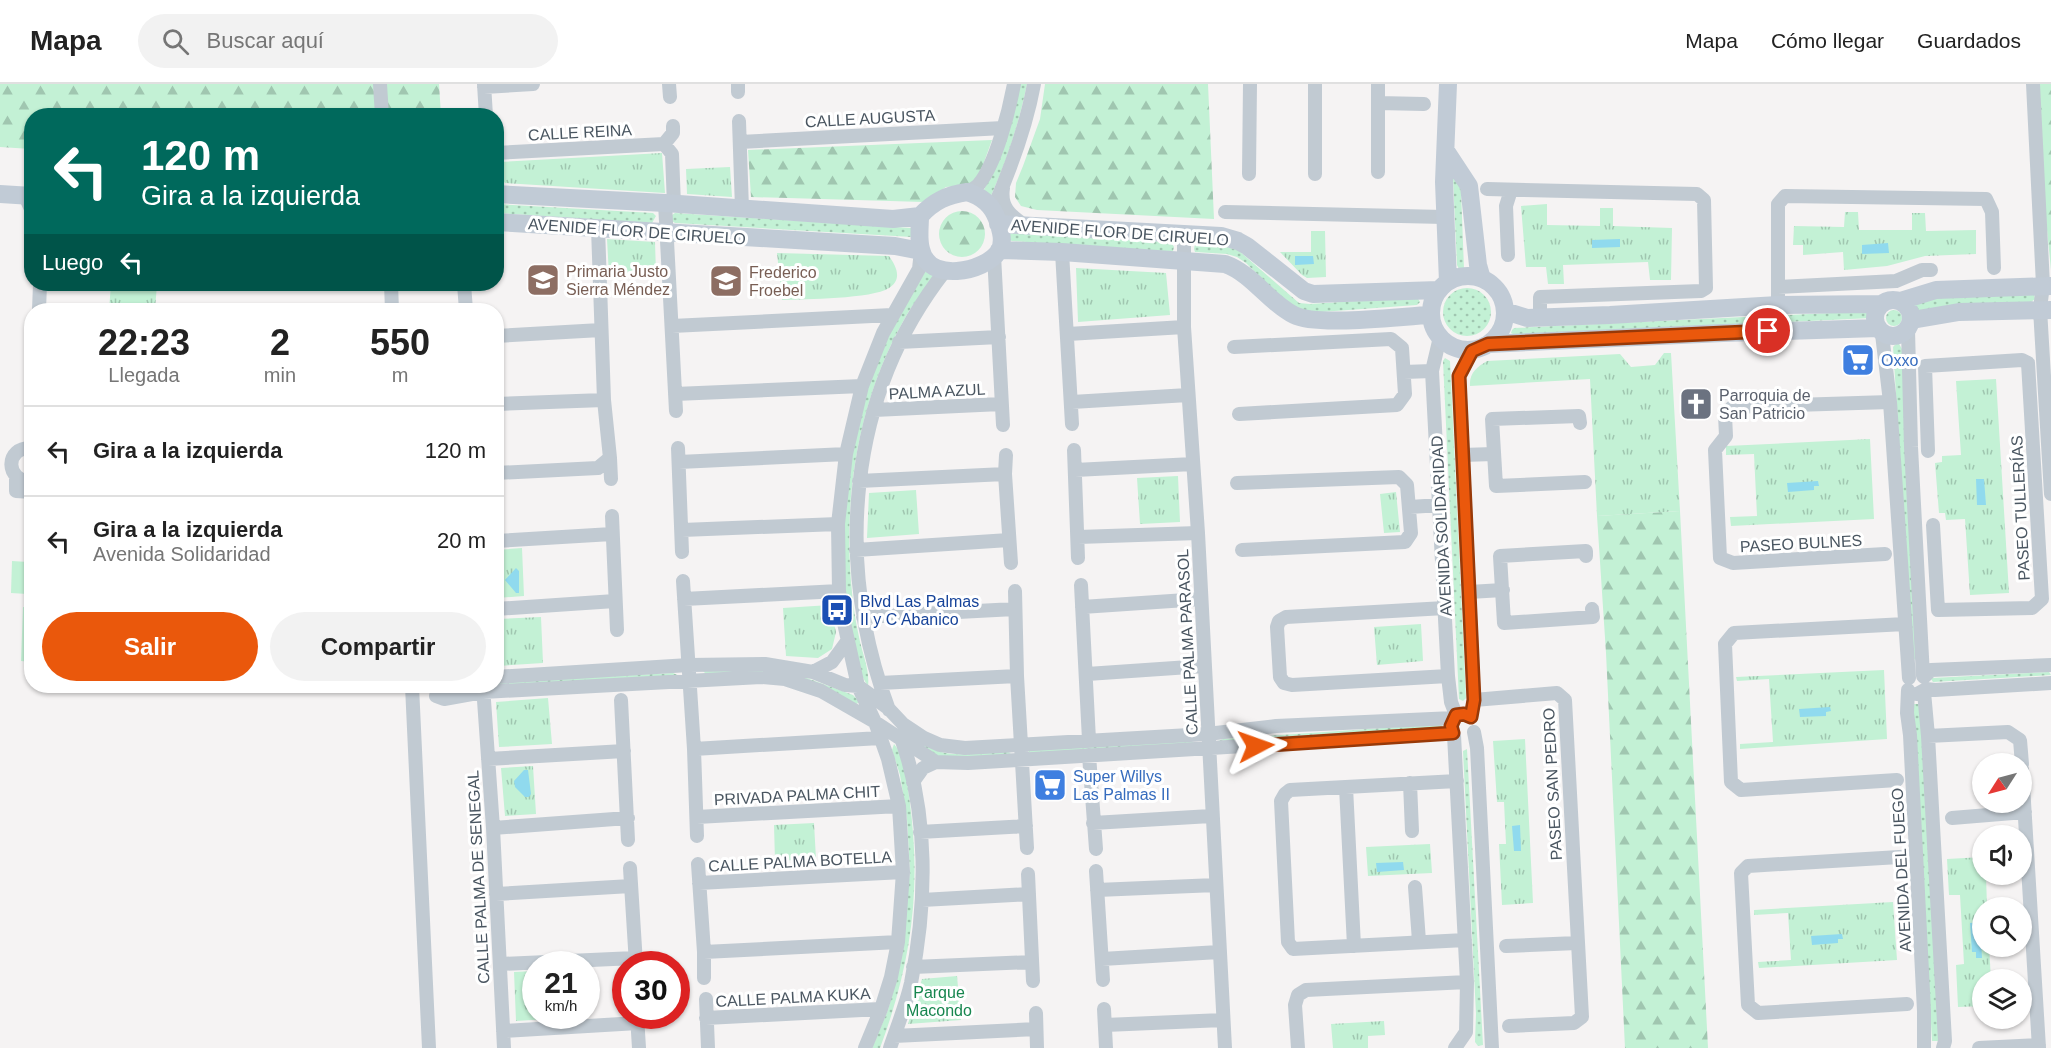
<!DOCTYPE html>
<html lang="es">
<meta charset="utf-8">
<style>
:root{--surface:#fff;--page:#f2f2f2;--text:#222;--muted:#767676;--line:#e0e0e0;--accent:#ea580c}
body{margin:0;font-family:Arial,sans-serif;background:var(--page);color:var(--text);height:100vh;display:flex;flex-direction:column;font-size:22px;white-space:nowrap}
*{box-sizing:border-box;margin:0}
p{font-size:20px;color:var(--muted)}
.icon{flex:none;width:33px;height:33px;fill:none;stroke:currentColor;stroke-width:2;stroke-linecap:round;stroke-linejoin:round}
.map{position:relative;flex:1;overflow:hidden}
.drawer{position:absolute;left:24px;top:219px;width:480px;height:390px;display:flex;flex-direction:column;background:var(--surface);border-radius:24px;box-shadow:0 2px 4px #0004}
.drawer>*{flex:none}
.hud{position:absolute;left:24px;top:24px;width:480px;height:183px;border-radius:24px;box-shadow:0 2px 4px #0004;background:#00695c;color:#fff;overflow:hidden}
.needle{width:39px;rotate:234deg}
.controls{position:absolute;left:1972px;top:669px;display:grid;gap:12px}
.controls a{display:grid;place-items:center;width:60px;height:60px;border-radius:50%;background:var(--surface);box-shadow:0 2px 4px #0004;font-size:30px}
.speed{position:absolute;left:522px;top:867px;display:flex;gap:12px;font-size:30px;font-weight:700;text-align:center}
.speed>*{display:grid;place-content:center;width:78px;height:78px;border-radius:50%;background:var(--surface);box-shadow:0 2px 4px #0004;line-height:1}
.speed small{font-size:15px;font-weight:400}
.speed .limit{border:9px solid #d22;background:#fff;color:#111}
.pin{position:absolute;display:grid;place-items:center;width:51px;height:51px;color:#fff;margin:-26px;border:3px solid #fff;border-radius:50%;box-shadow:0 2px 6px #0007}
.me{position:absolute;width:66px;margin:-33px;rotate:86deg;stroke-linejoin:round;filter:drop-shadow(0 0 4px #0008)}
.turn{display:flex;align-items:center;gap:21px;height:126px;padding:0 18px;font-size:27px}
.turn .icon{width:78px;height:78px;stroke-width:2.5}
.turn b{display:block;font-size:42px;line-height:51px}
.then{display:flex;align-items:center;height:57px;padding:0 18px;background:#0003;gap:12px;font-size:22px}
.eta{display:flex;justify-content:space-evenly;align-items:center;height:102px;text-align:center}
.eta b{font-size:36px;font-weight:700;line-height:42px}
.cta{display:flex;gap:12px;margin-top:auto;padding:12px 18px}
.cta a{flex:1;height:69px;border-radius:36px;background:var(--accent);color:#fff;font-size:24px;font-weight:700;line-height:69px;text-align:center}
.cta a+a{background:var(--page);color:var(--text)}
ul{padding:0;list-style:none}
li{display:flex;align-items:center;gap:18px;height:90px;padding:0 18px;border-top:2px solid var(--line)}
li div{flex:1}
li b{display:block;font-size:22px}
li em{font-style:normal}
header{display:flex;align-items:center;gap:36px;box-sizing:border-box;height:84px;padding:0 30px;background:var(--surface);border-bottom:2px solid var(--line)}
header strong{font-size:28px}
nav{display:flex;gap:33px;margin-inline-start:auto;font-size:21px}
.search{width:420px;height:54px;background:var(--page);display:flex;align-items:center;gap:15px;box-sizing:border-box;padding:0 21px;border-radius:33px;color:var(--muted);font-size:22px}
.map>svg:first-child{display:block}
.grass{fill:url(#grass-dots)}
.forest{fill:url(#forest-firs)}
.park{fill:url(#park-tufts)}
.garden{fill:#c3f1d5}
.water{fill:#90daee}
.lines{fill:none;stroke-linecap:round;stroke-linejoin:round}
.street{stroke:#c1cad2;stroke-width:14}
.secondary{stroke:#c1cbd6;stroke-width:18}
.route-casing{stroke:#983908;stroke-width:15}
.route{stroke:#ea580c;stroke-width:10}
.labels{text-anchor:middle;stroke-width:6;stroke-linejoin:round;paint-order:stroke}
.street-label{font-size:16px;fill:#4a5661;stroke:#fff}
.education-label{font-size:16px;fill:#785e54;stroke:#fff;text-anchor:start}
.shop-label{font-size:16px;fill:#366cbe;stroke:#fff;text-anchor:start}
.worship-label{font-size:16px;fill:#5b616d;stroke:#fff;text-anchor:start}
.transit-label{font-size:16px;fill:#164399;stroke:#fff;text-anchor:start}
.park-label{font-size:16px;fill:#17864f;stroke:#fff}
</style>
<header>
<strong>Mapa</strong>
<div class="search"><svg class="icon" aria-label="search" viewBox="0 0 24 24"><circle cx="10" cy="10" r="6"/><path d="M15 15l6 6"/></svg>Buscar aquí</div>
<nav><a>Mapa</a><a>Cómo llegar</a><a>Guardados</a></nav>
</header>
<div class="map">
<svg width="2051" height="964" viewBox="0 0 2051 964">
<defs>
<pattern id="grass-dots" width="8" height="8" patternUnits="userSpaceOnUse" patternTransform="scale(1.5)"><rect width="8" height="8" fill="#c3f1d5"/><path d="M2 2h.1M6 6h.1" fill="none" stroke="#a0c6b0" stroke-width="1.8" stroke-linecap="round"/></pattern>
<pattern id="forest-firs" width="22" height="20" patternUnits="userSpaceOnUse" patternTransform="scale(1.5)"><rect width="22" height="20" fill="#c3f1d5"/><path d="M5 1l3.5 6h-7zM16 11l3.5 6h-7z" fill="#a0c6b0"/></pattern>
<pattern id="park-tufts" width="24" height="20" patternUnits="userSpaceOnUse" patternTransform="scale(1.5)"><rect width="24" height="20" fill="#c3f1d5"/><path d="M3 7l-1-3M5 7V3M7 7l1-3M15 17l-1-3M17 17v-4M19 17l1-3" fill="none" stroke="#a0c6b0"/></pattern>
</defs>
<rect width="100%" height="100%" fill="#f5f3f3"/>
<path class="grass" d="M1019,0H1027C1019,39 1007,77 990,114L983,108L991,90Z
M1453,95H1456L1461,106L1464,185H1459L1457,181Z
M496,120L653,129L656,132L652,139L497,129Z
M675,129L911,144L912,153L675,139L672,137V131Z
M1009,149L1171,158L1174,163L1173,167L1169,168L1012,157L1008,156Z
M1195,160L1227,163L1238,166L1299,219L1310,220L1417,213L1420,218L1417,221L1307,229L1285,218L1246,179L1237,173L1227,170L1195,168L1194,165Z
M931,187L933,194C925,205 916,216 909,227C859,311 842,412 852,508C853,523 856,539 859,553C862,569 870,586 868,602C855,583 852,555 849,532C834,445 849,336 887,256C898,232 912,210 925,188Z
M1443 228a24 24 0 1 1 48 0a24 24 0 1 1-48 0Z
M2034,210L2035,215L2031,218L1916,227L1913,223L1916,219L1937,214Z
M1886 234a8 8 0 1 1 16 0a8 8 0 1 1-16 0Z
M1872,227L1874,232L1871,234L1515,251L1511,249L1512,246L1514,244Z
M1898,258L1902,265L1918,574L1915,576L1913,573L1893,263Z
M1445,274L1450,277L1466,614L1463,617L1459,615L1443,277Z
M703,587H788L853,611L859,617L857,620L820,603L706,590Z
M2049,588L2051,591L1933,598L1931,595L1932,594Z
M673,589L680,592L496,602L497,598Z
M1913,620H1921L1939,957H1932Z
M1441,640L1443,643L1218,657L1223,655Z
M911,652C920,658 930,665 941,668C960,673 985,668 1005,667L1011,669L1006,672L941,674L905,653Z
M1191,657L1195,659L1033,669L1028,668L1032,665Z
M894,660C905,672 907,696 909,712C922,803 912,878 880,964H872L888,926L897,891L910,788L907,735L900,691L892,666Z
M1467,665L1483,961L1478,962L1475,958L1476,930L1463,667Z"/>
<path class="forest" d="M0,0H439L441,31L32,32L31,65L0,63Z
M1045,0H1208L1214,135L1037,126L1021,122L1015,113L1016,99L1023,82L1040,35Z
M2038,0H2051V186L2043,105Z
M992,56L983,81L975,97L968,101L946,103L924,118L751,113L748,66Z
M939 150a23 23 0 1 1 46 0a23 23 0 1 1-46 0Z
M1680,427L1708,964H1625L1606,569L1597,432Z"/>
<path class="park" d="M662,69L665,109L505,99L502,95L501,78Z
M730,83L732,113L687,110L686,85Z
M1547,120V141L1600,142V124H1613V142L1672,144L1671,196H1650L1648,178L1563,181L1564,200H1548L1546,183H1526L1521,122Z
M1845,128H1858L1859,146H1912V129H1925L1926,147L1976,146V170L1925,172L1887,182L1844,186L1843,168L1803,171V161H1793L1794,142L1844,143Z
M1311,147H1325L1326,193L1307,194L1302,191L1280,168H1311Z
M607,155L655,158L656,189L609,191Z
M777,169L889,172C896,182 903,195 889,204C872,215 805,215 782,216Z
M1076,184L1166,189L1170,231L1078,238Z
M111,200H157L155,226H109Z
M1664,269H1671L1680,427L1597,432L1590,295L1470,302C1469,289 1477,283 1487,277L1620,270L1631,283L1655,281Z
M1996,295L2009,509L1970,511L1965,435L1946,436L1945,429H1939L1935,379L1942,378V372L1961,371L1956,297Z
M1870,355L1874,435L1731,442L1730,433L1757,432L1754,370L1726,371V362Z
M1178,392L1180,438L1140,440L1137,394Z
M916,406L919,450L867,454L869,409Z
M1396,408L1400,448L1384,449L1380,410Z
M522,464L524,512L497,514V466Z
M830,521L836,548L832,565L818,574L786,572L783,524Z
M541,533L543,579L497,582V535Z
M1421,540L1423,577L1377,581L1374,543Z
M1884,586L1887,655L1740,665V660L1773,658L1769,595L1737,597L1736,593Z
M548,614L552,660L499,663L496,618Z
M1525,655L1533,819L1502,821L1499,760H1506L1504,718H1497L1493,657Z
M533,682L536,730L505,732L501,684Z
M814,739L816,775L775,777L774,741Z
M1430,760L1432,789L1368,792L1366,763Z
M1983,773V790L1986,791L1987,823L1983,824V862L1989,863L1991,895L1983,896V922L1958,923L1956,881L1964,880L1960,811H1949L1947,775Z
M1893,818L1897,876L1759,884L1758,878L1791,876L1788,829L1754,831V826Z
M535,887L536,932H547L548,935L516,937L514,888Z
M957,892L961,936L908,940L922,895Z
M1384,937L1385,951L1368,952V964H1333L1331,940Z"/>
<path class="garden" d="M12,477L28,478L27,510L11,509Z
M23,523L31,524V578L21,577Z"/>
<path class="water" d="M1620,155V163L1592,164V156Z
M1888,159L1889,169L1862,170V161Z
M1295,172H1313L1314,180L1295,181Z
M1976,395H1984L1986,421H1977Z
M1818,397L1819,402H1814V406L1788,408L1787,399Z
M516,484L519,487V509H516L505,496Z
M1830,623L1831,627L1826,628V632L1800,633L1799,625Z
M524,686H528L531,710L529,713H525L515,703L514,697Z
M1520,741L1521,767H1514L1512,742Z
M1403,778L1404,786L1377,788L1376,779Z
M1980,838L1982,874H1976V868H1972L1970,839Z
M1842,850L1843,855H1838V859L1812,861L1811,852Z
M535,891V916L527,908L526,902Z"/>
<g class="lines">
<path class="street" d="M380,0L382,32
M484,0L486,32
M669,0L670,13
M738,0V8
M2033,0L2043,201L2040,225L2051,410
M484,3L533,0
M1378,19L1424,20
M739,37L742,125
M673,42V49L664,60L672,70L674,121
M740,58L1003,44
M496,69L664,60
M1378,88V0
M1249,90L1250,0
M1315,90V0
M1003,104C1000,123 1010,131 1024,141
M1487,105L1697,110L1704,116L1706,204L1701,207L1540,213V233
M967,108C971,106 976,104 979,100C996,79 1009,27 1014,0
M25,112L32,127
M665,119L676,327
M993,125C1011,84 1026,44 1034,0
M1225,128L1444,133
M1184,150V243L1198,449L1225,964
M1062,168L1072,340
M994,171L1003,341
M1508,171L1506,122L1511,106
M391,200L392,226
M464,200L466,226
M1778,203L1896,197L1922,186H1931
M1778,221V120L1785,112L1986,115L1992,128L1994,184
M39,226L40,200
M672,242L892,231
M1908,246L1911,363L1923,592
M1068,250L1184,243
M1882,250L1890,318L1909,594
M496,252L601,246
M1440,253L1432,287L1448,592L1451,618L1456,631
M899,258L999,253
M1234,263L1391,255L1402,264L1405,310L1397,321L1239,330
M1404,288L1432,287
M675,310L862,302
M1072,318L1188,311
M496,320L604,316
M874,326L1001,320
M1580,339L1579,332L1492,335L1496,402L1585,398
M32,364C4,362 5,399 32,397
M678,364L682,468
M1074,366L1078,474
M1928,367L1925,282L2022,276L2028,279L2042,515L2032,524L1938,526L1933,441
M1006,371L1005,390L1011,479
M1462,371L1494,370
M610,374L611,395
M679,378L846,370
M1075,386L1193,380
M496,389L598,384L610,374L604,316L598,144
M16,392V407L32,408
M859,397L1005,390
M1237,399L1399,393L1407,401L1411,449L1405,458L1242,466
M1410,423L1440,421
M612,432L617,546
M682,446L838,440
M1078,453L1198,449
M496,457L612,450
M856,466L1009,456
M1885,470L1733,479L1720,474L1715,366L1726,352L1725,331L1732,323L1890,318
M1586,472V467L1500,472L1504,539L1593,533L1592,525
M683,497L694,665L697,752
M1081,501L1089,656
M1015,507L1017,592L1027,764
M1469,508L1503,506
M684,515L839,507
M1082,523L1201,515
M1445,524L1286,533L1279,537L1277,543L1280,593L1284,599L1292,601L1448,592
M496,525L615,517
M863,533L1015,525
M813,588L832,578L848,556
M1087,590L1204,582
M496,593L689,581L765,580L813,588L845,601L858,602L888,624L903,640L924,654L940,661L965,664L1207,650L1276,642L1454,634
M1924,593L1931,586L2051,581
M880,599L1017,592
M412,602L429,964
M483,602L493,744L504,964
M1908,606L1907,629L1910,651L1924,927V964
M1924,608L1928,652L1945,957L1943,964
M1917,610L1926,605L1935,606L2051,599
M436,612L444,615L483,608L761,593L785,595L821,607L875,638L936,678L968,679L1453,649
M621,616L628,756
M1474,616L1557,609L1565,616L1582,933L1574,939L1509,942
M889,626C834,479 847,312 945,187
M1471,633L1474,616L1459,292L1472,267
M1474,648L1477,664L1492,964
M1454,651L1467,898L1466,948L1455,964
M1928,652L2008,648L2020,656L2022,680
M694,665L880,654
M1089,671L1096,765
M488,675L624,667
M2022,685L2039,964
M1897,696L1741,706L1731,698L1725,560L1734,549L1905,540
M1457,697L1290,706L1285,710L1281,717L1288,858L1293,865L1465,856
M913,698L923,684L936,678
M1410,699L1412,747
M1346,703L1354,862
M697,733L899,722
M1952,734L2025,728
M1093,739L1211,732
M493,744L628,734
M920,748L1026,742
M698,780L704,868V894
M630,784L636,880
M1096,787L1103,896
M1028,790L1033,897
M699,799L903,788
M1415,803L1419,857
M1097,806L1216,801
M496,810L631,802
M922,816L1029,810
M1506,862L1577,859
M704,868L898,858
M1102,875L1219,868
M501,880L635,874
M913,883L1032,878
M706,915L708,964
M1907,920L1758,929L1748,921L1741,789L1748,782L1916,772
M1104,925L1106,964
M1036,929L1037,964
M637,932L639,964
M706,934L881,925
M1105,941L1223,936
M503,947L638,939
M894,952L1036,945
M865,964L881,925L891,893L898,858L903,788L899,722L888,675L875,638L858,602L844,539L839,507L838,440L846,370L862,302L883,249L919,185L921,167
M890,964C897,943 906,921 911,899C927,820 929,731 901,654
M1298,964L1295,921L1298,911L1306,906L1467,898
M1979,964L2039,961"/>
<path class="secondary" d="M1446,67L1469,102L1478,181L1482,195
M967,108C981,112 992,121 997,135C1000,144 1005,157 999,167C984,189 928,199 921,165C918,155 920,143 920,132C934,117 947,111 967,108Z
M0,110L32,112
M496,110L665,119L893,135L920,132
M496,138L895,162L921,167
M998,140L1221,152L1238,157L1247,162L1304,207L1313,210L1439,206
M999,166L1062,168L1225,180C1253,190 1268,218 1294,231C1317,243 1402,232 1431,231
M1431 229a37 37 0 1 1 74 0a37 37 0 1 1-74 0Z
M1448,198L1444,98L1448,0
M1875 234a18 18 0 1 1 36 0a18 18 0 1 1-36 0Z
M1900,217L1936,206L2051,202
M1505,227L1527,234L1610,231L1778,221L1882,220
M1912,236L1959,228L2051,226
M1488,260L1723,249L1878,244"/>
</g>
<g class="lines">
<g class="route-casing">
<path id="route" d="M1256,662L1453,649L1451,642L1456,631L1464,630L1471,633L1474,616L1459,292L1472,267L1488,260L1768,247"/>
</g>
<use href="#route" class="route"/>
</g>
<defs>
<g id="school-square" transform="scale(1.725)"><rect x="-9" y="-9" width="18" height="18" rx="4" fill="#8d6e63" stroke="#fff"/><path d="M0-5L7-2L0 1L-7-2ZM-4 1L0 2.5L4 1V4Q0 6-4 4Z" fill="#fff"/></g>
<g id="supermarket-square" transform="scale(1.725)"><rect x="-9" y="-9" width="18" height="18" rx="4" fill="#3f7fe0" stroke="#fff"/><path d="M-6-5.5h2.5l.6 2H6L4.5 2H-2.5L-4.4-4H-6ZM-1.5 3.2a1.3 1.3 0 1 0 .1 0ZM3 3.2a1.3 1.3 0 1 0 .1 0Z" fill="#fff"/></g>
<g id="church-square" transform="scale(1.725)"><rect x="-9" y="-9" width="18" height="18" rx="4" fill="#6b7280" stroke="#fff"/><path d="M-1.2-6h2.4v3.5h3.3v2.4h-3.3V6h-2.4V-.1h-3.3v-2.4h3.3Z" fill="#fff"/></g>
<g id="bus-square" transform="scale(1.725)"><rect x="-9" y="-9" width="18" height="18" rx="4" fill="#1a4fb4" stroke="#fff"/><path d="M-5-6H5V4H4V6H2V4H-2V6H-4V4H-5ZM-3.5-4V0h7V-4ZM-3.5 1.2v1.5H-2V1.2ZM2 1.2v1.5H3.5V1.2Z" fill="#fff"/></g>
</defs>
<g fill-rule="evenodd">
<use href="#school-square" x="543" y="196"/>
<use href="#school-square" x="726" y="197"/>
<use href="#supermarket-square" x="1858" y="276"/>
<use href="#church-square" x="1696" y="320"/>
<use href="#bus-square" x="837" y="526"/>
<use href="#supermarket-square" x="1050" y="701"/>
</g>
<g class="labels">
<g class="street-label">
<text transform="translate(870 34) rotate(-3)" y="6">CALLE AUGUSTA</text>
<text transform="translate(580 48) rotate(-3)" y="6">CALLE REINA</text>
<text transform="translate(637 147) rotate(4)" y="6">AVENIDE FLOR DE CIRUELO</text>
<text transform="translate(1120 148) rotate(4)" y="6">AVENIDE FLOR DE CIRUELO</text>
<text transform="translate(937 307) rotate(-3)" y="6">PALMA AZUL</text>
<text transform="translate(2020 424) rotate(-93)" y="6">PASEO TULLERÍAS</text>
<text transform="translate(1441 442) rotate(-93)" y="6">AVENIDA SOLIDARIDAD</text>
<text transform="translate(1801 459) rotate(-3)" y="6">PASEO BULNES</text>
<text transform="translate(1187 558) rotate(-93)" y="6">CALLE PALMA PARASOL</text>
<text transform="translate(1552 700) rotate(-93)" y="6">PASEO SAN PEDRO</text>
<text transform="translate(797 711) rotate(-3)" y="6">PRIVADA PALMA CHIT</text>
<text transform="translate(800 777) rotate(-3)" y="6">CALLE PALMA BOTELLA</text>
<text transform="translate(1901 786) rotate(-93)" y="6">AVENIDA DEL FUEGO</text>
<text transform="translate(478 793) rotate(-93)" y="6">CALLE PALMA DE SENEGAL</text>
<text transform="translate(793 913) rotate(-3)" y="6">CALLE PALMA KUKA</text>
</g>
<g class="education-label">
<text x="566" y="193">Primaria Justo<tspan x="566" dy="18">Sierra Méndez</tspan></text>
<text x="749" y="194">Frederico<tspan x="749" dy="18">Froebel</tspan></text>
</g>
<g class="shop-label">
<text x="1881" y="282">Oxxo</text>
<text x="1073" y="698">Super Willys<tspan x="1073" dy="18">Las Palmas II</tspan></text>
</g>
<g class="worship-label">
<text x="1719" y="317">Parroquia de<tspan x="1719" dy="18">San Patricio</tspan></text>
</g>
<g class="transit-label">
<text x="860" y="523">Blvd Las Palmas<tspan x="860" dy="18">II y C Abanico</tspan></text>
</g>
<g class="park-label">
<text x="939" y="914">Parque<tspan x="939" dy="18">Macondo</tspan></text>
</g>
</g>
</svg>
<div class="controls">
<a><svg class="needle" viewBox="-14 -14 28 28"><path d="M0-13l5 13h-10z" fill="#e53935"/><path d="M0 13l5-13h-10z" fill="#767676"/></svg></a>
<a><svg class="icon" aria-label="sound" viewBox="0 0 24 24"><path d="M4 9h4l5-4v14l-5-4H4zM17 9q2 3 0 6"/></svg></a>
<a><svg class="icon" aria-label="search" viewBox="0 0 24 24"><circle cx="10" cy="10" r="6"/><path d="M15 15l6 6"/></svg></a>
<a><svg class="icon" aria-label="layers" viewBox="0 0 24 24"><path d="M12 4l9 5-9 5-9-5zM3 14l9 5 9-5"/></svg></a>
</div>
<div class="speed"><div>21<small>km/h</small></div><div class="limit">30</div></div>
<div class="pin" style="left:1768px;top:247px;background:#d93025"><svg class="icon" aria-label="arrive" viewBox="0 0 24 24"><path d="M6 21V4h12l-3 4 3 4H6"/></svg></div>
<svg class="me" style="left:1256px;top:662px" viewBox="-20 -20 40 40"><path d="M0-17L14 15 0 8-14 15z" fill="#ea580c" stroke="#fff" stroke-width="4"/></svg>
<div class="hud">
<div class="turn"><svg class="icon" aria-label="left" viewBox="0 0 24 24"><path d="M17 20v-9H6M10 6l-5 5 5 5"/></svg><div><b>120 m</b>Gira a la izquierda</div></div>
<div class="then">Luego<svg class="icon" aria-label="left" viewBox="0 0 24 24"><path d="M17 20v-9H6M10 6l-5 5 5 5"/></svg></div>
</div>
<section class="drawer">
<div class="eta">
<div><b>22:23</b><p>Llegada</p></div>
<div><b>2</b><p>min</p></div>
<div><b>550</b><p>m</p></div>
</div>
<ul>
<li><svg class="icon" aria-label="left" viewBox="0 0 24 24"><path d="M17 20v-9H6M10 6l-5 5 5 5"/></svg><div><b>Gira a la izquierda</b></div><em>120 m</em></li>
<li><svg class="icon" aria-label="left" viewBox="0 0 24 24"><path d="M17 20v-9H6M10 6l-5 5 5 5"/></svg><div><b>Gira a la izquierda</b><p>Avenida Solidaridad</p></div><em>20 m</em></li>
</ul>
<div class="cta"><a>Salir</a><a>Compartir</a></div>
</section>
</div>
